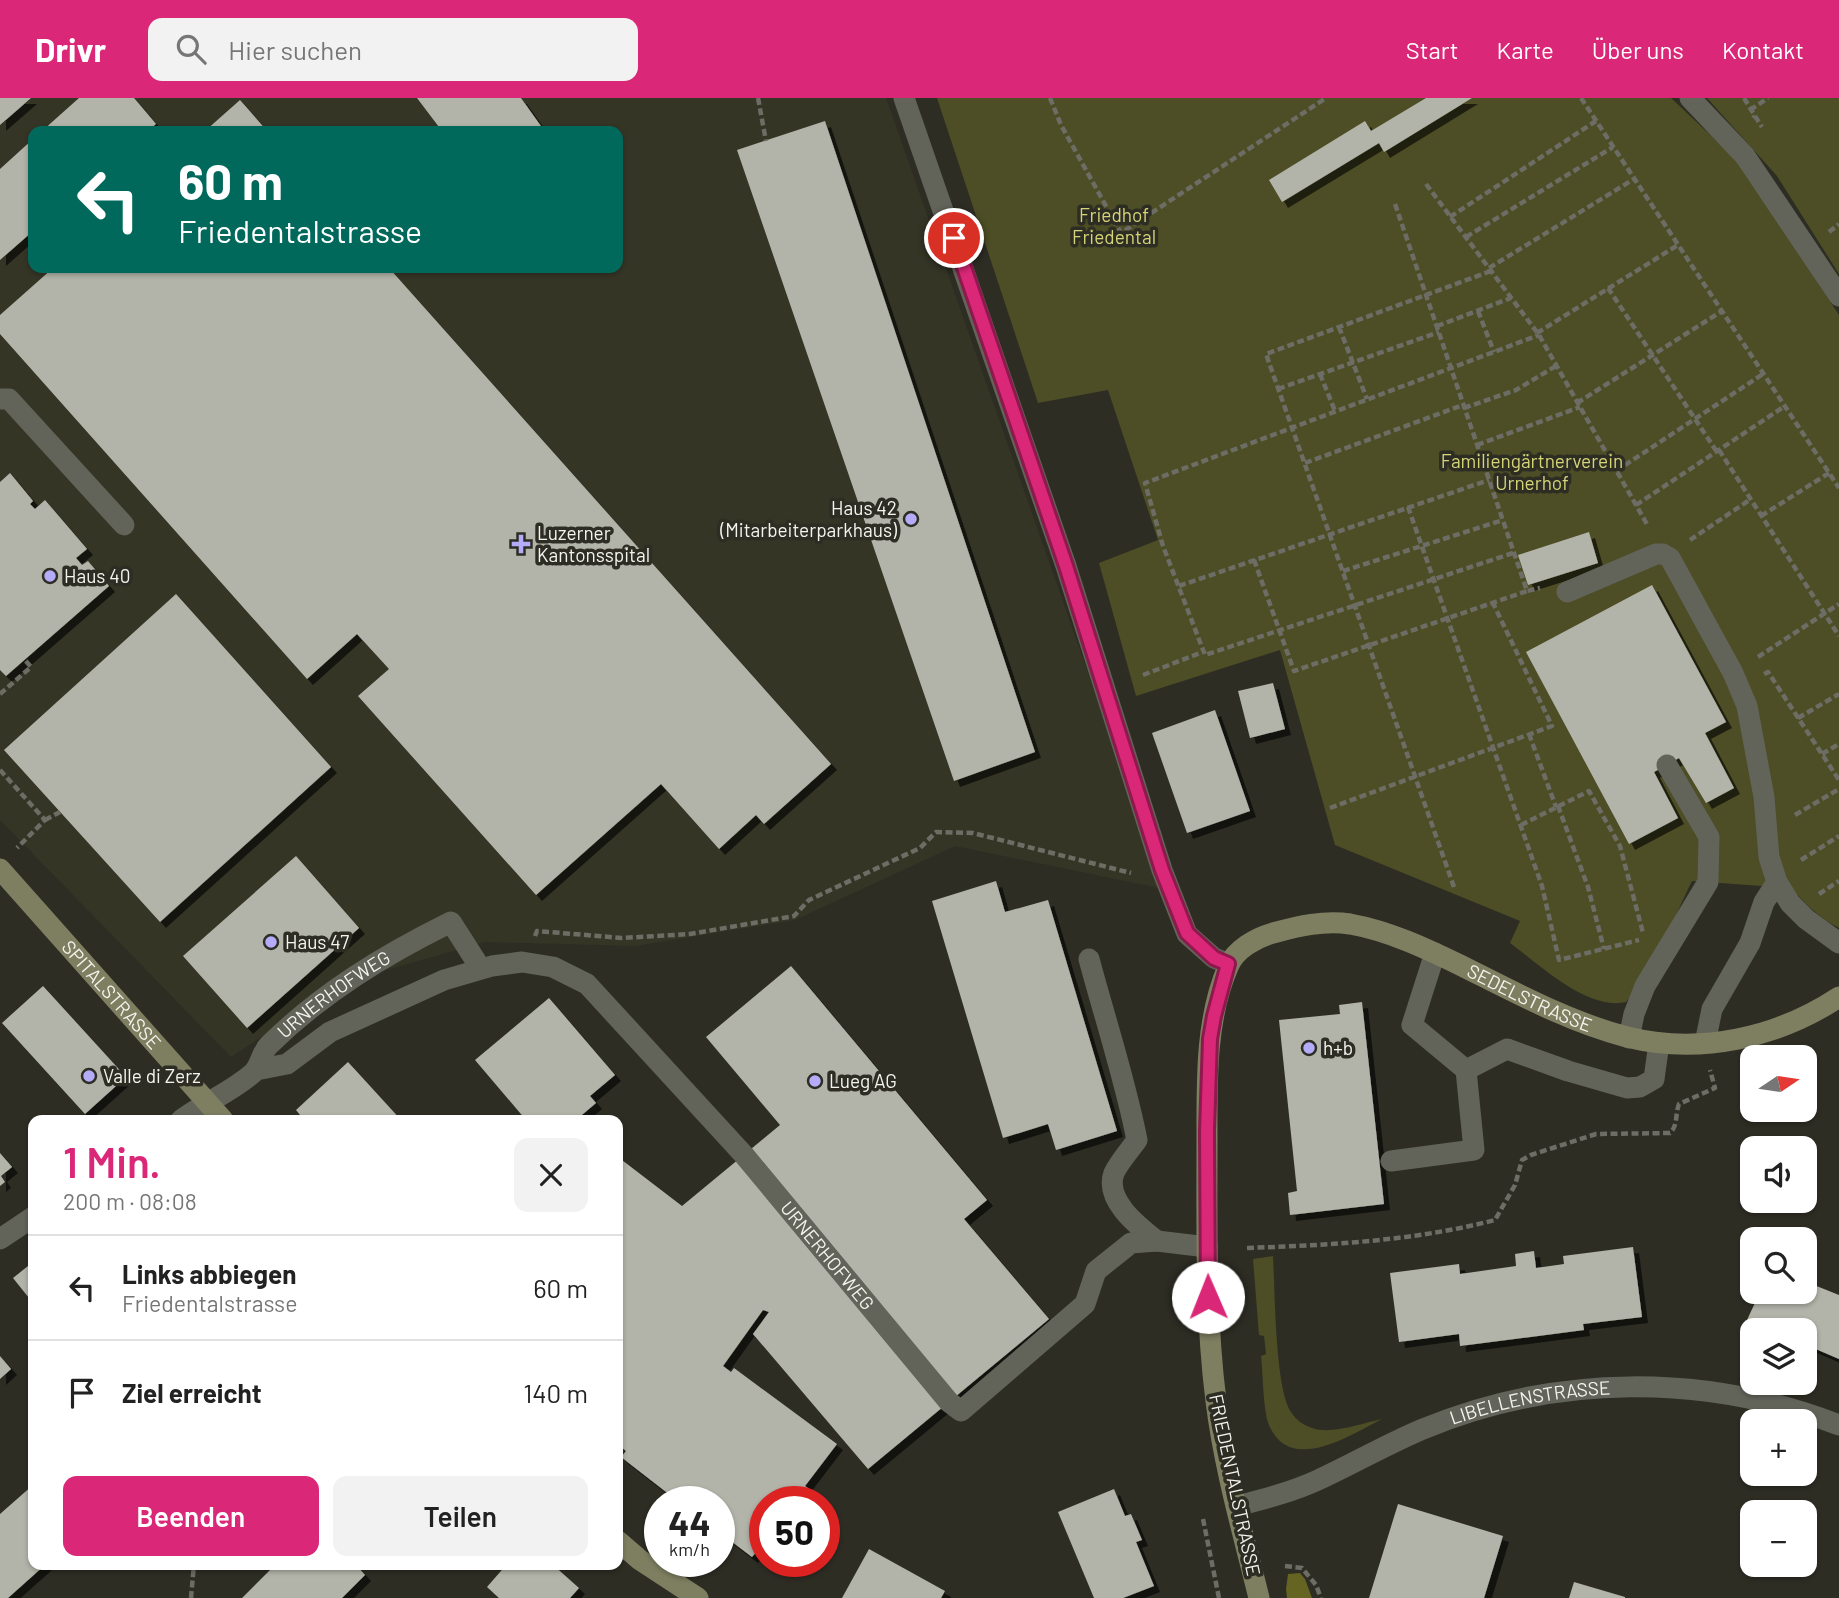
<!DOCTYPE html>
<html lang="de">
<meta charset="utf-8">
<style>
:root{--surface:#fff;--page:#f2f2f2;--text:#222;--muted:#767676;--line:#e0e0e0;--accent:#db2777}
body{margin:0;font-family:Barlow,sans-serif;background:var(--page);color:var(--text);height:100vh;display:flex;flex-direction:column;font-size:26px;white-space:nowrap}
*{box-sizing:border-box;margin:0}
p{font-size:23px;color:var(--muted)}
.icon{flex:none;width:38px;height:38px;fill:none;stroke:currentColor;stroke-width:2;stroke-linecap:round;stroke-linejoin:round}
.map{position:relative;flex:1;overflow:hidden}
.sheet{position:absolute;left:28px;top:1017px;width:595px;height:455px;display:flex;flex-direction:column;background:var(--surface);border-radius:14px;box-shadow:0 2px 5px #0004}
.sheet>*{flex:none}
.guide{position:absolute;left:28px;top:28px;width:595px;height:147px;border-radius:14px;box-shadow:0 2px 5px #0004;background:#00695c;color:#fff;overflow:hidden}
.needle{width:46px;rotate:77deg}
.controls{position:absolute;left:1740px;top:947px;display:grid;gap:14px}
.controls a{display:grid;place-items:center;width:77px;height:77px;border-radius:14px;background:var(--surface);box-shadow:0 2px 5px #0004;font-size:35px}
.speed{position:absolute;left:644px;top:1388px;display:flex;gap:14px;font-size:35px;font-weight:700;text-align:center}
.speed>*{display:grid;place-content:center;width:91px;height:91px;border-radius:50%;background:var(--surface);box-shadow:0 2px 5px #0004;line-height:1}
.speed small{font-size:18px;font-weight:400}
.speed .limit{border:10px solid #d22;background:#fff;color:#111}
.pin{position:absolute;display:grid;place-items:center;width:60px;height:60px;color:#fff;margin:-30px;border:4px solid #fff;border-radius:50%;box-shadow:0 2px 7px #0007}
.me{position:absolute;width:77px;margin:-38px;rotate:359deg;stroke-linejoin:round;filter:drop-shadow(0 0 5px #0008)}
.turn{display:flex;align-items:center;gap:24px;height:147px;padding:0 35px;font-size:32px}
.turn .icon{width:91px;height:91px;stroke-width:2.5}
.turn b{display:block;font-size:49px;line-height:60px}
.round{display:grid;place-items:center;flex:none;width:74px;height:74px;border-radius:14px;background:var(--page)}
.head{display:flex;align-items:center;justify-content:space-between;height:119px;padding:0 35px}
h1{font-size:42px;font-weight:600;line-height:52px;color:var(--accent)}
.button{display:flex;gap:14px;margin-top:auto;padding:14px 35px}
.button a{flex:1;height:80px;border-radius:14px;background:var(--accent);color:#fff;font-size:28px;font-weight:600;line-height:80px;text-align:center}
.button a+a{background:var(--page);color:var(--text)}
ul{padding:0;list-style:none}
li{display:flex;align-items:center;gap:21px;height:105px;padding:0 35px;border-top:2px solid var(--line)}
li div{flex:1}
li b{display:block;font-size:26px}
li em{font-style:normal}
header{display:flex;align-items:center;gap:42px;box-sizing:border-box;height:98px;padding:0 35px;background:var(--accent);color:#fff}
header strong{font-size:33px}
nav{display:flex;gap:38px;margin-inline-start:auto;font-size:24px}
.search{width:490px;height:63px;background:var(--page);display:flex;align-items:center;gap:18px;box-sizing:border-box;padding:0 24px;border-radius:14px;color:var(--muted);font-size:26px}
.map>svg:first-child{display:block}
.built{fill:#353526;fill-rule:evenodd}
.green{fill:#4d4d26}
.forest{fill:#656422}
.building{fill:#b3b4a9;filter:url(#shadow)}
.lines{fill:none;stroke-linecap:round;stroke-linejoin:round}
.path{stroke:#6d6d65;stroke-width:4.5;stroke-dasharray:7 3.5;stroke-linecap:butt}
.lane{stroke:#626359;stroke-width:21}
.street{stroke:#626359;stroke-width:21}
.secondary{stroke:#7e7f61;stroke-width:21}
.route-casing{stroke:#8e194d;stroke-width:18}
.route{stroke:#db2777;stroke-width:12}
.poi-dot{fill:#b4acf9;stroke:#2d2d24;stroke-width:2.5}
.labels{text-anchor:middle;stroke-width:7;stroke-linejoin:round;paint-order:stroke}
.park-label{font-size:19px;fill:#d5d477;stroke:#2d2d24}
.poi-label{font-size:19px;fill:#f4f4ee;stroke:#2d2d24;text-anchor:start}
.street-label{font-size:19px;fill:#f4f4ee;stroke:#2d2d24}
</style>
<header>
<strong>Drivr</strong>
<div class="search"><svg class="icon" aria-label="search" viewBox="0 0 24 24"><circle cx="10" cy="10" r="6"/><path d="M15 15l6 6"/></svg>Hier suchen</div>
<nav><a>Start</a><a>Karte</a><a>Über uns</a><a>Kontakt</a></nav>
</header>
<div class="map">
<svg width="1839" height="1500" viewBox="0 0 1839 1500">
<defs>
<filter id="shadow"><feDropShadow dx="6" dy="6" stdDeviation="0" flood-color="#0009"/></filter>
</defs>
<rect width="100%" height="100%" fill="#2d2d24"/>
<path class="built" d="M0,0H886L1164,791L955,748L795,822L635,848L485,844L344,884L231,959L0,722ZM33,33H618V170H33Z"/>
<path class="green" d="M937,0H1671L1737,62L1839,217V830C1820,821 1805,805 1791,790L1692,783C1673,821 1655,872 1626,904C1587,913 1540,867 1510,845L1520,823L1335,747L1280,552L1136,598L1099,465L1158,442L1108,292L1038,305Z
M1707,0H1839V176L1777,78Z
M1273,1158C1275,1191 1275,1290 1291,1314C1296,1322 1303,1327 1312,1330C1332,1337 1362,1325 1382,1321C1351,1337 1290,1377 1269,1327C1263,1313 1263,1275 1261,1258L1266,1256L1264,1238L1259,1237L1253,1161Z"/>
<path class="forest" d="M1300,1475L1305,1481L1312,1500H1287L1286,1491L1288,1476Z"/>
<path class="building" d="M0,0H31L0,27Z
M79,0H134L156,26L147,33H42Z
M417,0H521L543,31L540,33H442Z
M1426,0H1472L1384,54L1379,45L1282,104L1269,82L1365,23L1371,33Z
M240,2L267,33H205Z
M825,23L1035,654L954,683L737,52Z
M33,41V133L0,162V71Z
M53,170H389L831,666L764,726L756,717L719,751L661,686L536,797L358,598L389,571L357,536L307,581L0,236V217Z
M10,375L33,403L30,406L35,411L45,402L87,451L76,460L82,467L88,463L109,488L6,578L0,572V384Z
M1589,434L1598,465L1528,487L1518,457Z
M1652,487L1726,624L1705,635L1734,690L1706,705L1679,660L1654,674L1678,720L1629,746L1526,554Z
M176,496L331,669L160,824L4,652Z
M1273,585L1285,631L1250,640L1238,593Z
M1215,612L1250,713L1187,735L1152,635Z
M296,758L359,830L247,930L183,858Z
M996,783L1005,814L1048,802L1117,1033L1056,1052L1048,1026L1003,1040L932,803Z
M791,868L987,1102L964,1121L1049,1221L868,1371L753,1236L769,1214L763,1212L723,1268L731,1274L734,1270L837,1346L805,1388L809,1391L799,1404H765V1444L752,1459L719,1434V1404H679L621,1359L626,1353L618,1347V1059L682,1108L780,1027L706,939Z
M43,888L126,979L85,1016L2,925Z
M549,900L615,977L590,998L596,1005L576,1022H571L568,1019L564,1022H526L475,962Z
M1362,904L1384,1106L1290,1117L1288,1095L1297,1093L1279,922L1340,916L1339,907Z
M348,964L401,1022H304L296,1012Z
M0,1055L12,1069L1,1078L5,1084L0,1088Z
M1633,1149L1642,1219L1583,1226L1584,1232L1460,1248L1459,1236L1399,1244L1390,1175L1459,1166L1460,1176L1516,1168L1515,1156L1534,1153L1536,1170L1564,1166L1563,1158Z
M33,1164V1205L13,1180Z
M1804,1183L1839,1197V1261L1804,1246V1232H1770L1747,1222L1760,1194H1804Z
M0,1258L11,1271L0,1281Z
M33,1387V1466H46L8,1500H0V1416Z
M1114,1391L1125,1418L1131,1416L1142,1442L1136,1444L1154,1488L1123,1500H1094L1058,1414Z
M1398,1406L1503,1438L1484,1500H1369Z
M869,1451L945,1493L941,1500H842Z
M276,1466H355L365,1477L342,1500H242Z
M507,1466H552L579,1490L570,1500H499L487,1489Z
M1574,1484L1625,1499V1500H1569Z"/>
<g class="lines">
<path class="path" d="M758,0L766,43
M1050,0L1061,27L1121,135L1326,0
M1581,0L1839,390
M1744,0L1755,18L1753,20
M1750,12L1768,0
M1755,18L1762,29
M1426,86L1539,237L1648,428
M1395,106L1527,493L1540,490
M1450,119L1596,23
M1829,134L1839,126
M1466,139L1613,49
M1489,170L1634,81
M1608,190L1717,354
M1478,213L1494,254
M1437,228L1511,200
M1339,229L1367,301
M1537,235L1678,147
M1320,276L1335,313
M1278,291L1439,234
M1577,305L1722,213
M1464,310L1516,292L1556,268
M1477,347L1580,309
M1719,352L1839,538
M1305,365L1463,307
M1616,373L1763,276
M1636,407L1785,308
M1408,409L1542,788L1559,862L1639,842
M1761,418L1829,375
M1690,442L1751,401
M1513,455L1205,557L1163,448L1145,385L1539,237
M1254,462L1294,573L1527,493
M1343,473L1503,422
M1179,488L1489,382
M1758,559L1839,506
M1764,576L1768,574L1839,682
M1143,577L1203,554
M0,596L31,569L24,561
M1798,620L1839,596
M1529,636L1556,709
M1822,656L1839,646
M0,672L45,722L17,750
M1558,708L1588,789L1604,851
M1330,710L1552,628L1493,505
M1795,717L1839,691
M45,722L60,714
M1521,727L1589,693L1620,748L1643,835
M1801,762L1839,738
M1454,789L1266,256L1491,173
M1819,796L1839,783
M535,838L537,833L622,840L690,836L794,818L809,802L920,750L936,734L973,735L1131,775
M1247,1150C1330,1147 1414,1143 1495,1122L1515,1087L1522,1062L1531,1057L1596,1036L1670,1035C1678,1028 1675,1016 1679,1006L1715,990L1710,972
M1203,1421L1219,1500
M1285,1468L1302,1470L1316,1487L1321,1500
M191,1500L194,1466"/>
<path class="lane" d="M1690,0L1745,58L1839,198
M0,301H9L124,427
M1567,494L1656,456H1663L1670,460L1733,575L1747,608L1764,699L1769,759L1777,784L1790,805L1806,821L1839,845
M1435,855L1412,927L1466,972
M1089,861C1105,921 1125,981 1137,1042C1130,1052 1119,1064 1114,1075C1104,1102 1138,1128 1157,1143
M1629,940L1634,916L1645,888L1708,784L1709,739L1667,667
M1705,945L1712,911L1750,845L1764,804L1777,784
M1391,1063L1474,1052L1466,972L1507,951L1568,973L1627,990L1640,989L1654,981L1659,945"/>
<g class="street">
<path d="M904,0L1066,468L1162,772L1187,836L1214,860L1229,866"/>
<path id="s1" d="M256,972L287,966L330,934L444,882L492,868L522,864L553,869L587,886L744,1057L949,1304L961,1313L1085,1206L1096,1173L1131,1145L1157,1143L1207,1149"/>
<path id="s2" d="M181,1022C204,1005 231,994 253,975C261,967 261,955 269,947C322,895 384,857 451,824L481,871"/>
<path d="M0,1141L33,1119"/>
<path id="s3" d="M1237,1408C1264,1401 1292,1394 1318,1382C1353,1366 1387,1346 1423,1331C1556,1276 1705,1275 1839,1327"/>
</g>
<g class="secondary">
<path id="s4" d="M0,771L223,1022"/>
<path d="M618,1443L640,1462L698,1500"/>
<path id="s5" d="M1259,1500C1243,1435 1224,1369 1216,1303C1205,1216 1207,1129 1207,1042C1207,986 1205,922 1228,869C1235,851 1256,840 1273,835C1299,828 1324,822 1350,826C1389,833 1425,850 1460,867C1514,894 1569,924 1627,939C1700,957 1777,940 1839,899"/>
</g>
</g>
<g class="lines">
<g class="route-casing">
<path id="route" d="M954,140L1066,468L1162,772L1187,835L1214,860L1228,866L1214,918L1210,941L1207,1033L1208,1199"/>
</g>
<use href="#route" class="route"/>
</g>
<g class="poi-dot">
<circle cx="911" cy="421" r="7"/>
<path d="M517.5 435.5h7v7h7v7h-7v7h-7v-7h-7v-7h7z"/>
<circle cx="50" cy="478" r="7"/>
<circle cx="271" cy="844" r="7"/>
<circle cx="1309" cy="950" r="7"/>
<circle cx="89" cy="978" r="7"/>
<circle cx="815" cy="983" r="7"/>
</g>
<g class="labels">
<g class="park-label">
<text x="1114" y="124">Friedhof<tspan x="1114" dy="22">Friedental</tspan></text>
<text x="1532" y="370">Familiengärtnerverein<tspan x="1532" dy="22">Urnerhof</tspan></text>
</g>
<g class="poi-label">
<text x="897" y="417" text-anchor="end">Haus 42<tspan x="897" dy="22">(Mitarbeiterparkhaus)</tspan></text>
<text x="537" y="442">Luzerner<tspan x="537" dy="22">Kantonsspital</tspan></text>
<text x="64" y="485">Haus 40</text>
<text x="285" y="851">Haus 47</text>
<text x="1323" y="957">h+b</text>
<text x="103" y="985">Valle di Zerz</text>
<text x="829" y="990">Lueg AG</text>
</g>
<g class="street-label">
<text dy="7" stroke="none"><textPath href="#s4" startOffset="168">SPITALSTRASSE</textPath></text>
<text dy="7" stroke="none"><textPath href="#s2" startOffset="201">URNERHOFWEG</textPath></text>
<text dy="7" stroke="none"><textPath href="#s5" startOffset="970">SEDELSTRASSE</textPath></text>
<text dy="7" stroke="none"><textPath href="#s1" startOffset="723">URNERHOFWEG</textPath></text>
<text dy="7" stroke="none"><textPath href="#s3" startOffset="313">LIBELLENSTRASSE</textPath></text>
<text transform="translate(1235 1387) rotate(78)" y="7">FRIEDENTALSTRASSE</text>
</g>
</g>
</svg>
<div class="controls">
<a><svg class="needle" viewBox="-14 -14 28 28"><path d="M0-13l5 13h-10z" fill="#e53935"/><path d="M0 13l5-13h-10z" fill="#767676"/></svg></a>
<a><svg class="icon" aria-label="sound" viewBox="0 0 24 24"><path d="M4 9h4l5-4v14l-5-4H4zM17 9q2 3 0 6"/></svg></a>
<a><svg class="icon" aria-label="search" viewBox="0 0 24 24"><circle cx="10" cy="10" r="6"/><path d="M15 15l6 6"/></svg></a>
<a><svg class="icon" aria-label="layers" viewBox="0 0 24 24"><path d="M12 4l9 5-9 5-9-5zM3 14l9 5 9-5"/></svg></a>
<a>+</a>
<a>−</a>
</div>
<div class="speed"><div>44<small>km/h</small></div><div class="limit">50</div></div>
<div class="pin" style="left:954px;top:140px;background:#d93025"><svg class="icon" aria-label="arrive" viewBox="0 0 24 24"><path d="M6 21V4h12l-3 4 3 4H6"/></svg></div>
<svg class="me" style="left:1208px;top:1199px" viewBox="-20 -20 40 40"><circle r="19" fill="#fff"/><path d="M0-13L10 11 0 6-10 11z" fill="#db2777"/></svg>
<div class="guide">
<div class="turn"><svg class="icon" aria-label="left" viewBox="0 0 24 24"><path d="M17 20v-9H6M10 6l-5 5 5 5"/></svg><div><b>60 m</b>Friedentalstrasse</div></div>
</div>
<section class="sheet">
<div class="head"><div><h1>1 Min.</h1><p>200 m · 08:08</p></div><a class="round"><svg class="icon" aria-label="close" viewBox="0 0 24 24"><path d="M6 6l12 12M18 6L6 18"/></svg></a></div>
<ul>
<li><svg class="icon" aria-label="left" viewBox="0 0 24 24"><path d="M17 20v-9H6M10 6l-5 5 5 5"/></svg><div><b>Links abbiegen</b><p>Friedentalstrasse</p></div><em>60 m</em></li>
<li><svg class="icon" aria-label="arrive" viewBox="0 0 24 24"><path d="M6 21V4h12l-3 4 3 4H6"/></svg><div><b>Ziel erreicht</b></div><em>140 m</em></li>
</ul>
<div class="button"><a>Beenden</a><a>Teilen</a></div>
</section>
</div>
